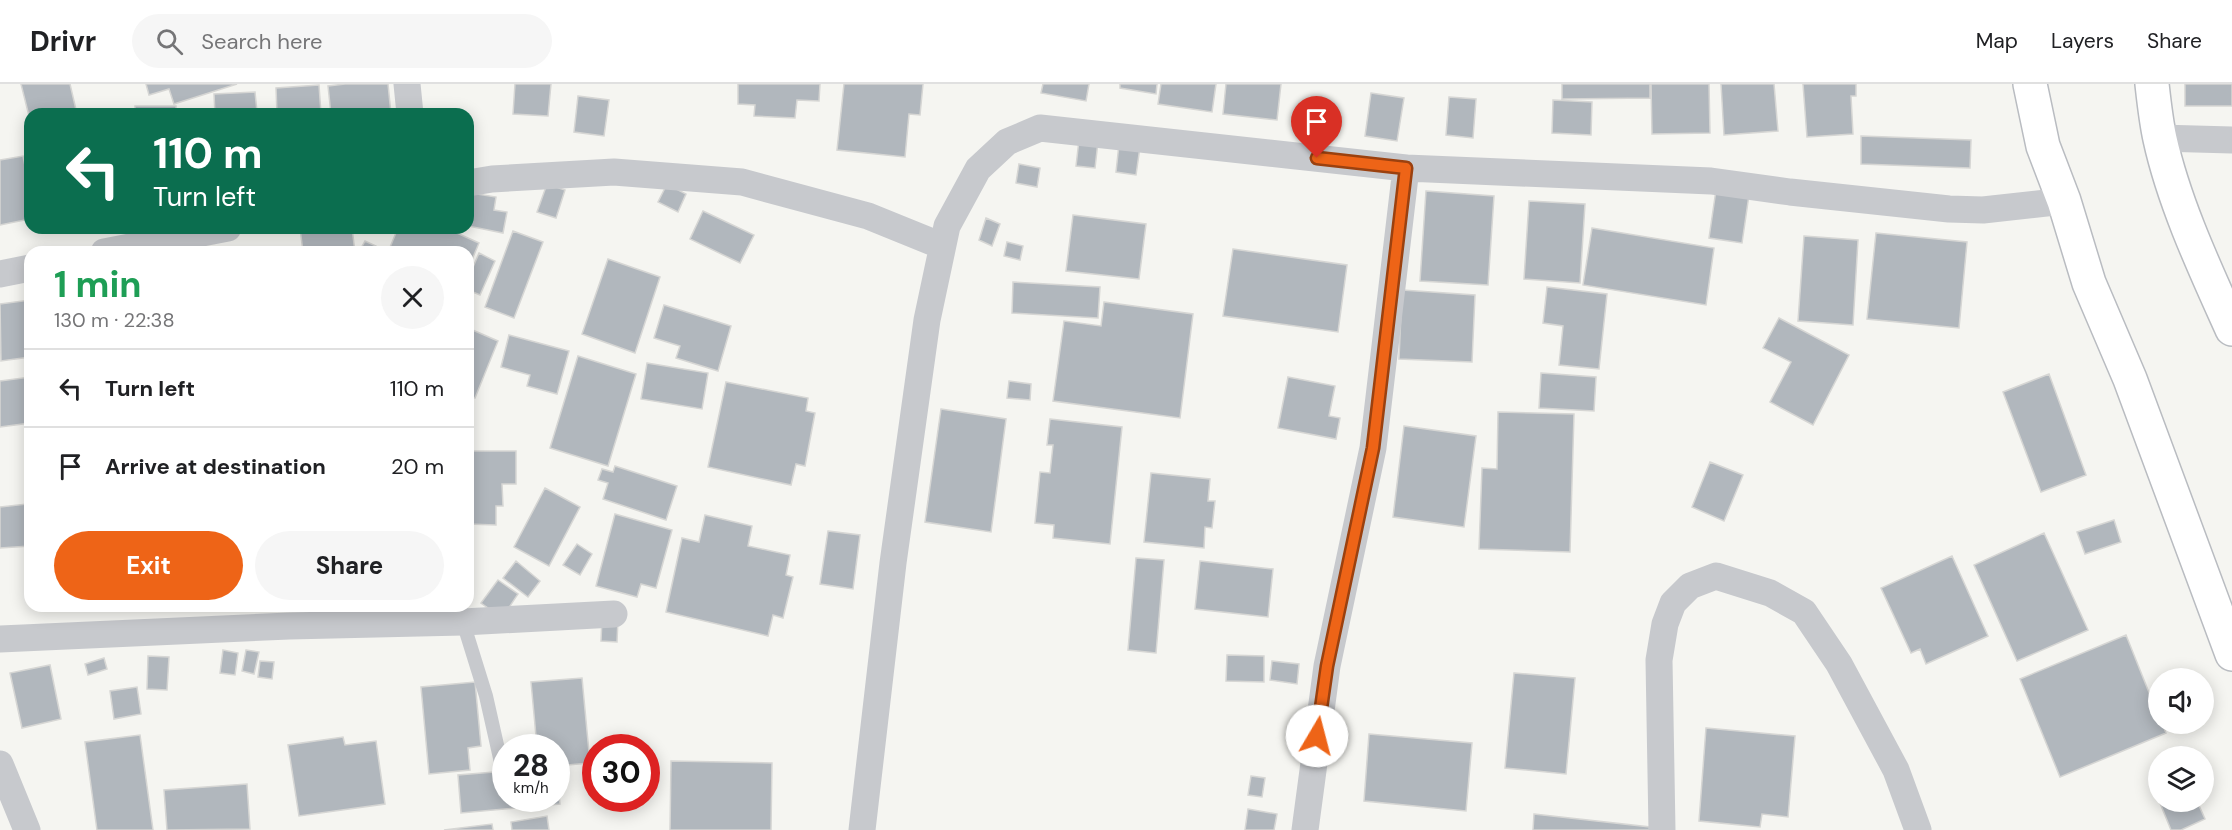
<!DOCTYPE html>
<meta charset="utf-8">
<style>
:root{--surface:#fff;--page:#f6f6f6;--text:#202124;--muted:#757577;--line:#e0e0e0;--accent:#ee6417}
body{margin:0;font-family:"DM Sans",sans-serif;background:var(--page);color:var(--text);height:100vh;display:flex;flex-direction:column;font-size:22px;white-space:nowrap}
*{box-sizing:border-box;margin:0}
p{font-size:20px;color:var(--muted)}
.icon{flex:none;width:33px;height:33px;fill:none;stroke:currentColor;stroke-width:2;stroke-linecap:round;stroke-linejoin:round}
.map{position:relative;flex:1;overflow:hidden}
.side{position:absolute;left:24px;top:162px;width:450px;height:366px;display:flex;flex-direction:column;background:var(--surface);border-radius:18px;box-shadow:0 3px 15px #0003}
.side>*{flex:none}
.banner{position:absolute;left:24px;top:24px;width:450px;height:126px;border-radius:18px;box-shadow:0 3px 15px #0003;background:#0b6e4f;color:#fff;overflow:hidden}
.fabs{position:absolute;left:2148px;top:584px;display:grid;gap:12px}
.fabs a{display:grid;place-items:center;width:66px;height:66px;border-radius:50%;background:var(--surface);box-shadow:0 3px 15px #0003;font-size:30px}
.speed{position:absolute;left:492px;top:650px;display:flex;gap:12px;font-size:30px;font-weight:700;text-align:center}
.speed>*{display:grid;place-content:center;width:78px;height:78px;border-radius:50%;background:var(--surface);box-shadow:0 3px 15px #0003;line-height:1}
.speed small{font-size:15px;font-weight:400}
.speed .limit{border:9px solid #d22;background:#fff;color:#111}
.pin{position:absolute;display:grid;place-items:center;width:51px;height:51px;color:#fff;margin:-62px -26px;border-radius:50% 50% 50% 0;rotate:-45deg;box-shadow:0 0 6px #0007}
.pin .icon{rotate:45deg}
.me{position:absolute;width:66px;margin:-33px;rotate:8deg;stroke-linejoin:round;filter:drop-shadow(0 0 4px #0008)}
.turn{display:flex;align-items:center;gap:21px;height:126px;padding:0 30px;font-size:27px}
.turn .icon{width:78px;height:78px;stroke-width:2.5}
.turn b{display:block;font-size:42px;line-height:51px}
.round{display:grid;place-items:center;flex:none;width:63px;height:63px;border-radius:32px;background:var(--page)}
.headline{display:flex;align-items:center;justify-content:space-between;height:102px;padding:0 30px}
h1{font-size:36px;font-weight:700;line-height:45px;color:#1e9e55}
.primary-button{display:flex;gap:12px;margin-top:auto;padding:12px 30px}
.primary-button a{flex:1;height:69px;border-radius:36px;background:var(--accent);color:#fff;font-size:24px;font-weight:700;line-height:69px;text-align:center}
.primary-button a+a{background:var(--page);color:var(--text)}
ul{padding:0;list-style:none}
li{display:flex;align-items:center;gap:18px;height:78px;padding:0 30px;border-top:2px solid var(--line)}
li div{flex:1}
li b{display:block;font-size:22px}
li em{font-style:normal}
header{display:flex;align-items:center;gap:36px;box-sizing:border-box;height:84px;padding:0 30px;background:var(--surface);border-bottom:2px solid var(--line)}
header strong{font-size:28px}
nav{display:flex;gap:33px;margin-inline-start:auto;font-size:21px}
.search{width:420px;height:54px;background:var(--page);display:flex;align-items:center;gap:15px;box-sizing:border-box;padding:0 21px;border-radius:33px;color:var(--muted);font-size:22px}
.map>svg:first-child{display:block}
.building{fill:#b1b7bd;stroke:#d6d6d4;stroke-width:1.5}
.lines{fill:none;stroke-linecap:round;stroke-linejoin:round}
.secondary-casing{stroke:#b9bcc1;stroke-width:36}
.lane{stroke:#c7c9cd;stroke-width:14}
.street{stroke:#c7c9cd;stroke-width:27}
.secondary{stroke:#fff;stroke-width:33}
.route-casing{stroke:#9b410f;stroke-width:15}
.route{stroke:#ee6417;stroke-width:10}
</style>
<header>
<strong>Drivr</strong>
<div class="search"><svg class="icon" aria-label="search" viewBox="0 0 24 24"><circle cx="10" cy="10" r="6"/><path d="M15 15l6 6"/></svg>Search here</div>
<nav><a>Map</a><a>Layers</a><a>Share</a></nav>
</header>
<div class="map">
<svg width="2232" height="746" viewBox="0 0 2232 746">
<rect width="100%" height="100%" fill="#f5f5f1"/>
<path class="building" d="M21,0H70L77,30H30V36Z
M146,0H237L174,20L169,5L149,11Z
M345,0H388L391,30H331L328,2Z
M515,0H551L548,32L513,30Z
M738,0H820L819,17L797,16L795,34L754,32L755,21L738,20Z
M844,0H923L920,31L909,30L905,73L837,66Z
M1043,0H1089L1086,17L1041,9Z
M1120,0H1157L1156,10L1120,4Z
M1161,0H1216L1212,28L1158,20Z
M1226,0H1281L1277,36L1223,30Z
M1562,0H1650V14L1562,15Z
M1651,0H1709L1710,49L1652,50Z
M1721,0H1774L1778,47L1724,51Z
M1803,0H1856V12H1851L1853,50L1807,53Z
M2185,0H2232V22H2185Z
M319,1L321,30H277L276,4Z
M255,8L257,28H268V30H215L214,10Z
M1371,9L1404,14L1397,57L1365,52Z
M578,12L609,16L604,52L574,48Z
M1449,13L1476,15L1473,54L1446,51Z
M1553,16L1592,18L1591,51L1552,49Z
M135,22H176V30H135Z
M1861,52L1971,56L1970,84L1861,80Z
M1079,56L1098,58L1095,84L1076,82Z
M1119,60L1140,63L1136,91L1116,88Z
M23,72L30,106V135L0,141V76Z
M1019,80L1040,84L1037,103L1016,99Z
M547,100L565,106L556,134L537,128Z
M667,100L686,110L678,128L658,118Z
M1716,106L1749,111L1742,159L1709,154Z
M1426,107L1494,112L1488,201L1420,197Z
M471,109L496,113L494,126L507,128L503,149L468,142Z
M1529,117L1585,120L1580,199L1524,195Z
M703,127L754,151L740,179L690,155Z
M1073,131L1146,140L1139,195L1066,187Z
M986,134L1000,140L992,162L979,156Z
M300,144H352L355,168H303Z
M398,144H446L479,159L468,185V168H388Z
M1592,144L1714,164L1706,221L1583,201Z
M513,147L543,158L514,234L485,223Z
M1876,149L1967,158L1959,244L1867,235Z
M1804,152L1858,156L1853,241L1798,237Z
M365,157L376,162L373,168H359Z
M1007,158L1023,162L1020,176L1004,172Z
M1233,165L1347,181L1338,248L1223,232Z
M479,169L495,177L480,211L468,206V195Z
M608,175L660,193L635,269L582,250Z
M1013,198L1100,203L1098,234L1012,229Z
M1547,203L1607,210L1599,285L1559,281L1563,242L1543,239Z
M1402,206L1475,211L1472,278L1399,275Z
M30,216V273L1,277L0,220Z
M1104,218L1193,230L1180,334L1053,317L1064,237L1101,242Z
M664,221L731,242L718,287L676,274L680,262L654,254Z
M1779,234L1849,271L1813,341L1770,318L1791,278L1763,264Z
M468,244L498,257L475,314L468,311Z
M509,251L569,267L557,310L527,302L530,291L501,283Z
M578,272L636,290L608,382L550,364Z
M647,279L708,289L702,325L641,315Z
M1541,289L1596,293L1594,327L1539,324Z
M2049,290L2086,391L2041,408L2003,308Z
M30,293V339L0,343V297Z
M1288,293L1335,302L1329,332L1340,334L1336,355L1278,344Z
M1009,297L1031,300L1030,316L1007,314Z
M726,298L808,314L806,327L815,329L805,382L796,380L791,401L708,383Z
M941,325L1006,335L991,448L925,438Z
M1498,328L1574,330L1570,468L1479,465L1482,384L1497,385Z
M1050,335L1122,343L1110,460L1053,454L1054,441L1035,439L1040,388L1050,389L1053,361H1047Z
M1404,342L1476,352L1464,443L1393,433Z
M468,367H516V400H502L503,422H496V441L468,440Z
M1710,378L1743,391L1724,437L1692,423Z
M615,382L677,402L666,436L603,415L608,399L598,396L602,385L613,388Z
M1151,389L1210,395L1208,417H1215L1212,444L1205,443L1204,464L1144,458Z
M545,404L580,423L549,482L514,463Z
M27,420L30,462L0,464V423Z
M615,430L672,446L656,504L641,500L637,513L596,502Z
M705,431L752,442L748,462L790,471L786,491L793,493L783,534L773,531L768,552L666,528L682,454L699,458Z
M2114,436L2121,458L2085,470L2077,448Z
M828,447L860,451L853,505L820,500Z
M2044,449L2088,546L2017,577L1974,481Z
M577,460L592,470L580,491L563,481Z
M1952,472L1988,552L1926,580L1920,565L1911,569L1881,504Z
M1136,474L1164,476L1156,569L1128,566Z
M516,477L540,497L528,513L503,494Z
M1200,477L1273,485L1268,533L1195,525Z
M498,496L518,510L502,534L481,519Z
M602,534L618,535L617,558L601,557Z
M2126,551L2158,631V639H2162L2166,649L2060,693L2020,595Z
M223,566L238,569L235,591L220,589Z
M246,566L259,568L254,590L242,587Z
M1227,571L1264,572V598L1226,597Z
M148,572L169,573L167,606L147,605Z
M104,574L107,585L88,591L85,580Z
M260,577L274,578L272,595L258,593Z
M1272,577L1299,580L1297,600L1270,596Z
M50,581L61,635L22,644L10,589Z
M1514,589L1575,594L1566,690L1505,684Z
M582,594L590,679L556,682V663H537L531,598Z
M475,598L481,662L468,664L470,686L429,690L421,603Z
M137,603L141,630L114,635L110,607Z
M1706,644L1795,652L1788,733L1762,730L1760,743L1699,737Z
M1369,650L1472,659L1466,727L1364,717Z
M140,651L153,746H97L85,658Z
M343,653L345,661L376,657L385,720L299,732L288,661Z
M671,677L772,679L771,746H670Z
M506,687V714H556L557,692L560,720L461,729L458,691Z
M1251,692L1265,694L1262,713L1248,711Z
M247,700L250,745L167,746L164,706Z
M2164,717H2197L2205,735L2181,746H2171L2160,719Z
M1248,725L1277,730L1274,746H1245Z
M1534,730L1650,743L1649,746H1533Z
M547,732L549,746H512L511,738Z
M492,740L493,746H444Z"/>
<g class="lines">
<g class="secondary-casing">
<path id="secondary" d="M2030,0L2043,62L2064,117L2089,199L2130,295L2232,570
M2152,0C2154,18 2156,37 2160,55C2174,119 2205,185 2232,245"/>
</g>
<path class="lane" d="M463,538L486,612L502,683"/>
<path class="street" d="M407,0L410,30
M2159,54L2232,56
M468,99L492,95L614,88L742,98L868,132L942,162
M104,168L228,144
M0,190L30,184
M0,555L289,542L463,538L614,530
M0,680L27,746
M862,746L893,479L927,236L947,142L978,85L1007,58L1040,44L1406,84L1711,97L1790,108L1949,125L1983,126L2064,117
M1305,746L1327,582L1373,364L1406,84
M1662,746L1659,576L1665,540L1673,519L1690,502L1716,492L1770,509L1804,528L1839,580L1896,686L1918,746"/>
<use href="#secondary" class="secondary"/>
</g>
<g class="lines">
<g class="route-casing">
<path id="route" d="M1317,74L1406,84L1373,364L1327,582L1317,652"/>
</g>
<use href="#route" class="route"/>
</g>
</svg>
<div class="fabs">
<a><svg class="icon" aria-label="sound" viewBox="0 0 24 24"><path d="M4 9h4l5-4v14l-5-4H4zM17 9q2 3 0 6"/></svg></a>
<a><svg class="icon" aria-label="layers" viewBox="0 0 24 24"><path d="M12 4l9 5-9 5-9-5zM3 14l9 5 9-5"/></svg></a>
</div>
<div class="speed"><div>28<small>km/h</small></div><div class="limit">30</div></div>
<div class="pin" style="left:1317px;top:74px;background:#d93025"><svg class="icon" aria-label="arrive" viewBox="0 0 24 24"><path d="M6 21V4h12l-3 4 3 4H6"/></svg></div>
<svg class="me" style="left:1317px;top:652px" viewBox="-20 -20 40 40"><circle r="19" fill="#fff"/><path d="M0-13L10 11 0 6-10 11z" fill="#ee6417"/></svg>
<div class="banner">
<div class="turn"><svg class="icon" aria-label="left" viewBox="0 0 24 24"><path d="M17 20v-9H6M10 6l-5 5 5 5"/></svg><div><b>110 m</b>Turn left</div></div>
</div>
<section class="side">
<div class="headline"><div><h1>1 min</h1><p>130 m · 22:38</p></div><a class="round"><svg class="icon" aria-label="close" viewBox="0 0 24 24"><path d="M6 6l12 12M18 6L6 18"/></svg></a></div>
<ul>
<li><svg class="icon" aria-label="left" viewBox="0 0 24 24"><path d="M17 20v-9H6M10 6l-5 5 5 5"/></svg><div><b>Turn left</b></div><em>110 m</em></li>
<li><svg class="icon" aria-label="arrive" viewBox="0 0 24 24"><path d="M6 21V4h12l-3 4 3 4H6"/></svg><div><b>Arrive at destination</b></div><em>20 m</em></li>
</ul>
<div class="primary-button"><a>Exit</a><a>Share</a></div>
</section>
</div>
